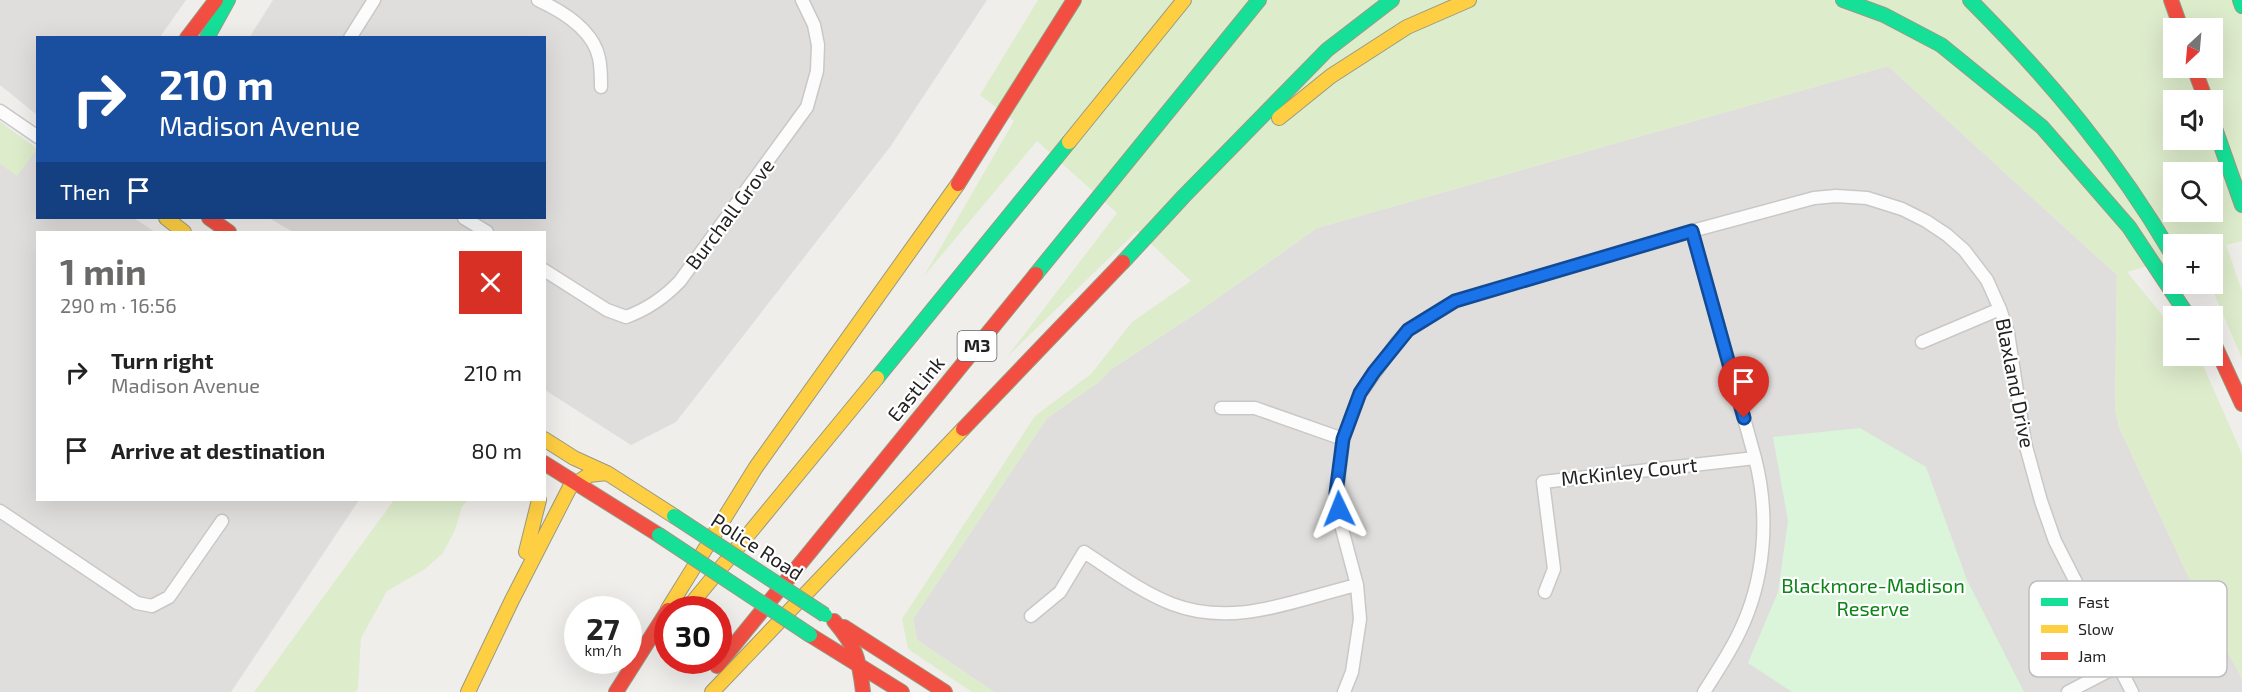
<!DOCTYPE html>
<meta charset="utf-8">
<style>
:root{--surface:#fff;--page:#f2f2f2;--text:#222;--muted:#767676;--accent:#6a6968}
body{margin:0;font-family:"Exo 2",sans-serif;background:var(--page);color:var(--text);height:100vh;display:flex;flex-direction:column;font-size:22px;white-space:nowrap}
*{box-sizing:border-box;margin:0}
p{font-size:20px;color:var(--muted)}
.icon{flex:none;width:33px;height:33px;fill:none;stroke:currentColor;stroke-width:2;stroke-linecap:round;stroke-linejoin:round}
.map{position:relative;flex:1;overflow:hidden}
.details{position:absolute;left:36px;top:231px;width:510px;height:270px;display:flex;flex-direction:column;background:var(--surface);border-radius:0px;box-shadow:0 6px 24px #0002}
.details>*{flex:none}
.banner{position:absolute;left:36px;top:36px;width:510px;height:183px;border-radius:0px;box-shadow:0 6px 24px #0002;background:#1a4fa0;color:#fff;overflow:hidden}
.needle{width:39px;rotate:206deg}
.buttons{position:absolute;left:2163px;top:18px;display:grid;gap:12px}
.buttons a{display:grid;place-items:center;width:60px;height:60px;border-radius:0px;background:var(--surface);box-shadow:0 6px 24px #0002;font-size:30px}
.speed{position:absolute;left:564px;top:596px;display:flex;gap:12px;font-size:30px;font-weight:700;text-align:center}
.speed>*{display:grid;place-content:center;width:78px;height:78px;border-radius:50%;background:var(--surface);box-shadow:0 6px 24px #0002;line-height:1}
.speed small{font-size:15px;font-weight:400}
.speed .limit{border:9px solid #d22;background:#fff;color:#111}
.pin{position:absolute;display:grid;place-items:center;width:51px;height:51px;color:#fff;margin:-62px -26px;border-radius:50% 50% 50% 0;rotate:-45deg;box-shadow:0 0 6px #0007}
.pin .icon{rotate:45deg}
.me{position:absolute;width:66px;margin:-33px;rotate:358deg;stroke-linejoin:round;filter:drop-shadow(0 0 4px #0008)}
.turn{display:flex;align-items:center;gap:21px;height:126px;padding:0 24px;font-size:27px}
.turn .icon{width:78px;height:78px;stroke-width:2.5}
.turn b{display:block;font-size:42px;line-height:51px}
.then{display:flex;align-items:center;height:57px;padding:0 24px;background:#0003;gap:12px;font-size:22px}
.round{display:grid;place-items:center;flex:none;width:63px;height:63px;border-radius:0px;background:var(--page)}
.overview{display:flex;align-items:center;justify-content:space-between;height:102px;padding:0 24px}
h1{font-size:36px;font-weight:700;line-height:45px;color:var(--accent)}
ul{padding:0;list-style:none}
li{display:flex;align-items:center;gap:18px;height:78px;padding:0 24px}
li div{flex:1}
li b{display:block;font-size:22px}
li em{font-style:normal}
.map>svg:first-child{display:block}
.residential{fill:#dfdedc}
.grass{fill:#ddeccb;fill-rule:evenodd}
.park{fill:#daf5da}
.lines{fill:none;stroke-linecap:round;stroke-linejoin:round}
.street-casing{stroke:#c9c8c7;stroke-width:15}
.fast-casing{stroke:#999a82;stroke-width:16}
.slow-casing{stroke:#999a82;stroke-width:16}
.jam-casing{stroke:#999a82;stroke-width:16}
.street{stroke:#fdfcfc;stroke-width:12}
.fast{stroke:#16e098;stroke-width:14}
.slow{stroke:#ffcf43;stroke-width:14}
.jam{stroke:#f24e42;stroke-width:14}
.fast-bridge-casing{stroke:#999a82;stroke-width:16;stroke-linecap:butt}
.fast-bridge{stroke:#16e098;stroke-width:14}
.route-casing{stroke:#114b97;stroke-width:15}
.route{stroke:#1a73e8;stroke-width:10}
.labels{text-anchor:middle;stroke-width:4.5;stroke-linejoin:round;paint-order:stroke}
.shield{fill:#fff;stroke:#646464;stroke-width:1.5}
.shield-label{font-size:18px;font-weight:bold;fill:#222}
.street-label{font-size:20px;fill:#222;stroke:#fff}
.park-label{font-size:20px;fill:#0c8416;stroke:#fff}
.key{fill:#fff;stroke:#bdbdbd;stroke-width:1.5}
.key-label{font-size:16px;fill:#222}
</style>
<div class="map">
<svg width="2242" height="692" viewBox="0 0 2242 692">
<rect width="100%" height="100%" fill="#f0eeeb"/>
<path class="residential" d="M0,0H186L160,37L38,38L37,115L0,85Z
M273,0H987L890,147L676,422L631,445L545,390L544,232H293L269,218H544V38H249Z
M1888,66L2117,275L2115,409L2119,427L2190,580L2242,679V692H994L917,640L913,619L1047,418L1100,381L1110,370L1195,314L1317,228Z
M0,122L37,149L38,218H134L155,232H38V500H359L231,692H0Z"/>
<path class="grass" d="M1038,0H2242V241L2226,245L2242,291V359L2210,284H2212V244H2174L2173,259L2127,272L2173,328L2174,356H2196L2202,363L2242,454V679L2190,580L2119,427L2115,409L2117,275L1888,66L1317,228L1195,314L1110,370L1100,381L1047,418L913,619L917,640L994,692H972L908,649L902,619L1035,416L1091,374L1132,322L1191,281L1137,231L1007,357L1117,213L1037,141L924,276L1014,121L980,95ZM2174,28H2212V68H2174ZM2174,100H2212V140H2174ZM2174,172H2212V212H2174Z
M0,122L37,149L17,176L0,164Z
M394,500H468L462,507L455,530L443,553L425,569L387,591L361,638L358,688L356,692H254Z"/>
<path class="park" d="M1860,428L1926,467L1967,580L2024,692H1792L1748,663L1778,592L1788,521L1773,437Z"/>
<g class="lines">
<g class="street-casing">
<path id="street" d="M538,0C562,11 593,30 599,58C601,67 601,78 601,87
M350,38L374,0
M0,111L38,137
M464,218L487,232
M1692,231L1755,458C1770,516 1765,580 1739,633C1729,654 1716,673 1704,692
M544,270L607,310L626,317C648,309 664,298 680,281L807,107L817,71L818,45L814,25L802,0
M1922,342L2000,309
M1221,408H1255L1343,439
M0,511L137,603L152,606L169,597L222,521
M1545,592L1554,569L1543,482L1755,458
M1031,616L1060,592L1084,552C1112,570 1141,592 1172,604C1235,628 1294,600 1357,585
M1344,692L1352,672L1360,619L1357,585L1341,525L1337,493L1343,439L1360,394L1397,342L1408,330L1455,301L1692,231L1814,198L1836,196L1867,198L1902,209L1926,221L1947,235L1964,250L1987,280L2000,309L2008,333L2025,443L2041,501L2055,541L2132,692
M2068,692L2118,666"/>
</g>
<g class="fast-casing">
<path id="fast" d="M1843,0L1884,15L1941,45L2042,127L2129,227L2188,316
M1970,0C2049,79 2118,161 2174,258
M2240,0L2242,6
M207,38L228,0
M2212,120L2242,205
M1123,262L1184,196L1327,50L1392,0
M1036,274L1259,0
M877,378L1069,142"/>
</g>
<g class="slow-casing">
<path id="slow" d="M1279,118L1331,76L1407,27L1469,0
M1069,142L1184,0
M166,218L184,232
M544,439L574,458L607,473L674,516
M526,552L539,500
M668,609L756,467L958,184
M687,609L877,378
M468,692L512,600L570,487L589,475L607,473
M712,692L963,429"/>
</g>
<g class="jam-casing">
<path id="jam" d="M2171,0L2181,28
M187,38L216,0
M2194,68L2206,100
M958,184L1074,0
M209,218L229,232
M2212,339L2242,404
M963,429L1123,262
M544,463L659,535
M834,621C856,647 859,658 863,692
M844,627L945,692
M810,635L902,692
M717,666L1036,274
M616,692L668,610"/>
</g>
<use href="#street" class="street"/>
<use href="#fast" class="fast"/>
<use href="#slow" class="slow"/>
<use href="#jam" class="jam"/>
<g class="fast-bridge-casing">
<path id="fast-bridge" d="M674,516L825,615
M659,535L810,635"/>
</g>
<use href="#fast-bridge" class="fast-bridge"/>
</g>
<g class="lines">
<g class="route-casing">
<path id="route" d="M1339,509L1336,493L1343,439L1360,393L1374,372L1408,330L1455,301L1692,231L1744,418"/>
</g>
<use href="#route" class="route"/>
</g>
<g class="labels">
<rect class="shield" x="957.5" y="331" width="39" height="30" rx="4.5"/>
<g class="shield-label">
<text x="977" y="352">M3</text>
</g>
<g class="street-label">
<text transform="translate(730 214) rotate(-53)" y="7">Burchall Grove</text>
<text transform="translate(2015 383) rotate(79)" y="7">Blaxland Drive</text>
<text transform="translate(916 389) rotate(-51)" y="7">EastLink</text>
<text transform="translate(1629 472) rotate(-6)" y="7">McKinley Court</text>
<text transform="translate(757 547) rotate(33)" y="7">Police Road</text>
</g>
<g class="park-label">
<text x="1873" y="593">Blackmore-Madison<tspan x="1873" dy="23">Reserve</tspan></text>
</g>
</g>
<rect x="2029" y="581" width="198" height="96" rx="9" class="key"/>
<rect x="2041" y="598" width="27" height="8" fill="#16e098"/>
<rect x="2041" y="625" width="27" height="8" fill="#ffcf43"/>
<rect x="2041" y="652" width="27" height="8" fill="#f24e42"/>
<g class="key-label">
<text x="2078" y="608">Fast</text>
<text x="2078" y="635">Slow</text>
<text x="2078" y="662">Jam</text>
</g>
</svg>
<div class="buttons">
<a><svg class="needle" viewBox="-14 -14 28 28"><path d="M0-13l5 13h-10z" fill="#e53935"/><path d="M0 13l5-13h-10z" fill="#767676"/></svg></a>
<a><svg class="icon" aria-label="sound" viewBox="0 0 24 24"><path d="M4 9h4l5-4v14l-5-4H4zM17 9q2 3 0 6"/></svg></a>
<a><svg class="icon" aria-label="search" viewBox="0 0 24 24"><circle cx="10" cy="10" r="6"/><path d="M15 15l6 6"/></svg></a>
<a>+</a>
<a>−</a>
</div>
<div class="speed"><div>27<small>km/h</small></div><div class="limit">30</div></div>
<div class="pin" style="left:1744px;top:418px;background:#d93025"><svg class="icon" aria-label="arrive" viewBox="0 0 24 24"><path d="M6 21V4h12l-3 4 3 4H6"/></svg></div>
<svg class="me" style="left:1339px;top:509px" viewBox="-20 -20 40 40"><path d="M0-17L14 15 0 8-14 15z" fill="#1a73e8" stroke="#fff" stroke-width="4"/></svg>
<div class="banner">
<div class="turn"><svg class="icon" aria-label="right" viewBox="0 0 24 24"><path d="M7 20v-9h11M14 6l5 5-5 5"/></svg><div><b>210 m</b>Madison Avenue</div></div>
<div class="then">Then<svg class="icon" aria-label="arrive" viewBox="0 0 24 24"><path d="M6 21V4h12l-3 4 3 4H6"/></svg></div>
</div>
<section class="details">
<div class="overview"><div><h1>1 min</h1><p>290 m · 16:56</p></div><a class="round" style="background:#d93025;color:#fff"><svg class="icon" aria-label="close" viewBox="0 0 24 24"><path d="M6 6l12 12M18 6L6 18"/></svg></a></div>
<ul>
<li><svg class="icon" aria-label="right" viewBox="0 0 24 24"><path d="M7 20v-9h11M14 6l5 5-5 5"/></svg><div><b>Turn right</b><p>Madison Avenue</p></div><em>210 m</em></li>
<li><svg class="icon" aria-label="arrive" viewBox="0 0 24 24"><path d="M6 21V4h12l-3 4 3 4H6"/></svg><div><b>Arrive at destination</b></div><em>80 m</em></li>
</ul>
</section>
</div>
